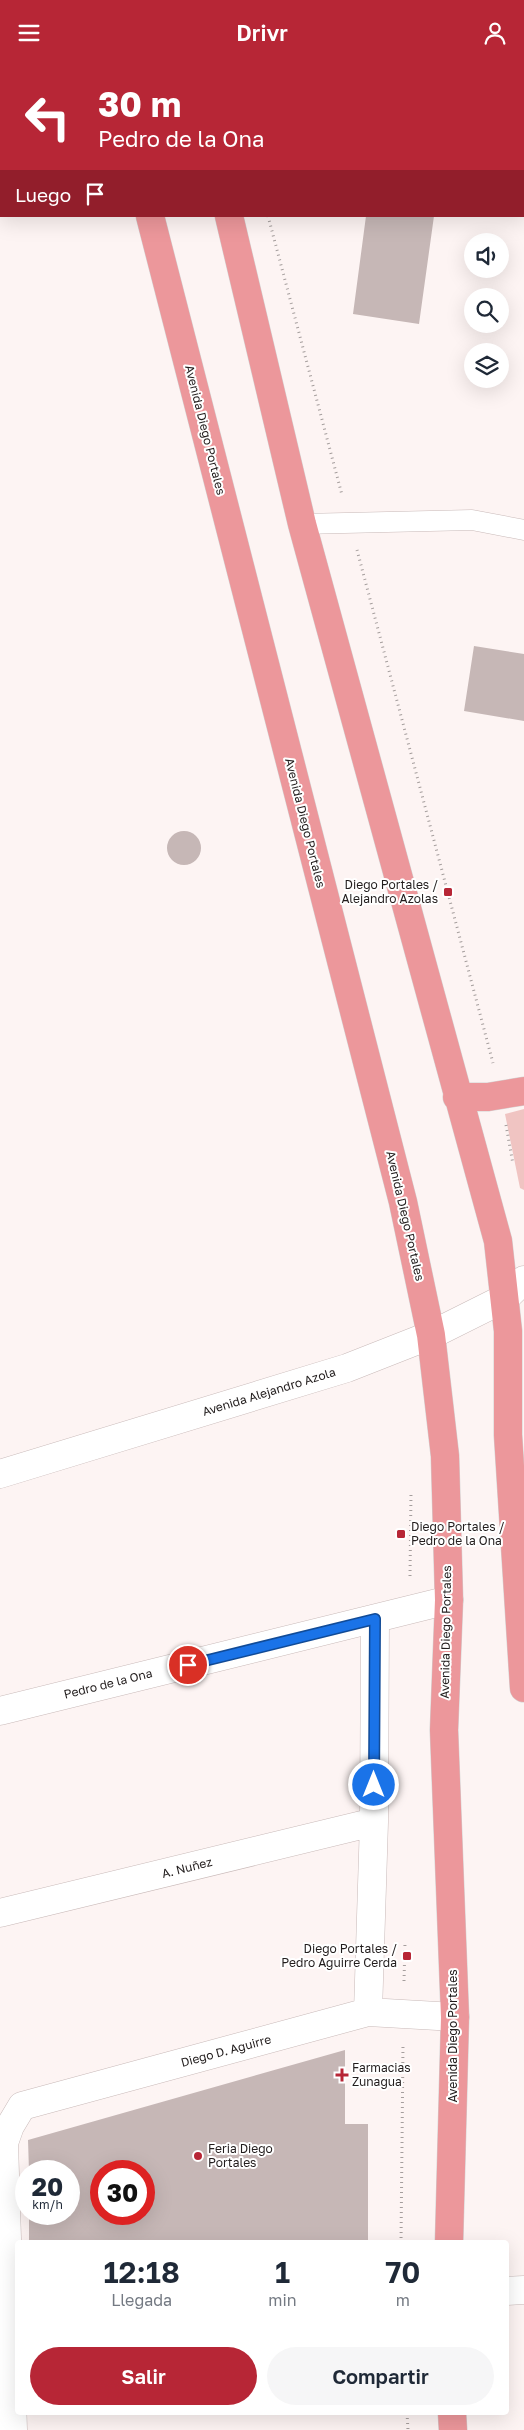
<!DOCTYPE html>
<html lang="es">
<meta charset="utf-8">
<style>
:root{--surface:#fff;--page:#f6f6f7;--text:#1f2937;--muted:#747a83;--accent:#b72636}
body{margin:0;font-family:"Golos Text",sans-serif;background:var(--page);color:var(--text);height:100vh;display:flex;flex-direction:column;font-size:19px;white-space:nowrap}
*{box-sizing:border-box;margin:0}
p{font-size:16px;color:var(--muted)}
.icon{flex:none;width:28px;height:28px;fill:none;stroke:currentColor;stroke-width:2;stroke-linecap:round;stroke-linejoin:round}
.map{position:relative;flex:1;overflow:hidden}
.details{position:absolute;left:15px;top:2175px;width:494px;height:175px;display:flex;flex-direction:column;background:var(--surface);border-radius:5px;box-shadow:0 5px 20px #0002}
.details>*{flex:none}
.hud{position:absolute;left:0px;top:0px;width:525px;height:152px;box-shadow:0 5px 20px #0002;background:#b72636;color:#fff;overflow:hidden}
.fabs{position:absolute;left:464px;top:168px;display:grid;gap:10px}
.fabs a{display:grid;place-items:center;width:45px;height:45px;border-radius:50%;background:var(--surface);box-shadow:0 5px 20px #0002;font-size:25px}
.speed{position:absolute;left:15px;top:2095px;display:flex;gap:10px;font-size:25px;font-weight:700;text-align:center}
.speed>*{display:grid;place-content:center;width:65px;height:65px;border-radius:50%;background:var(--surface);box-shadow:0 5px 20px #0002;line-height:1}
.speed small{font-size:12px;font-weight:400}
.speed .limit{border:8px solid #d22;background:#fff;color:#111}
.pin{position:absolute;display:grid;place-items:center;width:42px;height:42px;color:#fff;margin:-21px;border:2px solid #fff;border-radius:50%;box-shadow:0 1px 5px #0007}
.me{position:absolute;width:55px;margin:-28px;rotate:0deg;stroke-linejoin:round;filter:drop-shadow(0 0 4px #0008)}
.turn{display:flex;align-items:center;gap:18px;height:105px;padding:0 15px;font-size:22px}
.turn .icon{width:65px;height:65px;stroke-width:2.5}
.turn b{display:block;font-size:35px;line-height:42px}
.then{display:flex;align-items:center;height:48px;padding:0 15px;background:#0003;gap:10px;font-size:19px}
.eta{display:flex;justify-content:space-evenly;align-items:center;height:85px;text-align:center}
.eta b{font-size:30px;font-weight:600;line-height:35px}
.primary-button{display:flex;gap:10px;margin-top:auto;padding:10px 15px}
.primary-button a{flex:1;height:58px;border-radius:30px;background:var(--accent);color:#fff;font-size:20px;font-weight:600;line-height:58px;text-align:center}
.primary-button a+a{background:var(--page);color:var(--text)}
header{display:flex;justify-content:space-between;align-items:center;height:65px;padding:0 15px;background:var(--accent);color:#fff;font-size:22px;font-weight:600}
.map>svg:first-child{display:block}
.green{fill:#f0c4c2}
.building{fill:#c6b7b6;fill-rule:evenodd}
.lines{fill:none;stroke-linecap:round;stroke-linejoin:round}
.lane-casing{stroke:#c9bab9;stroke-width:21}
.street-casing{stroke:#c9bab9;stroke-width:29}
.secondary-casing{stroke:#c9bab9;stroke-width:29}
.primary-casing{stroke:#d3d2d2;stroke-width:29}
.path{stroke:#a59e9d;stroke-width:3;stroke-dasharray:1 4;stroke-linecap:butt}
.lane{stroke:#fff;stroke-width:20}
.street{stroke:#fff;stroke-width:28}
.secondary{stroke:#fff;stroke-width:28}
.primary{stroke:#ec979b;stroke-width:28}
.route-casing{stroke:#114b97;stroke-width:12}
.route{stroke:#1a73e8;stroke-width:9}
.poi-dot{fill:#b72636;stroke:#fff;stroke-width:2}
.labels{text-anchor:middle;stroke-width:4;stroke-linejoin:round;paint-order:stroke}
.street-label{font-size:12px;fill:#221d1d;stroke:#fff}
.poi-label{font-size:12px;fill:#221d1d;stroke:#fff;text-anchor:start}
</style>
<header><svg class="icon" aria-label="menu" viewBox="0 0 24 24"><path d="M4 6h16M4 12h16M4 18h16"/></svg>Drivr<svg class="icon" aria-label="person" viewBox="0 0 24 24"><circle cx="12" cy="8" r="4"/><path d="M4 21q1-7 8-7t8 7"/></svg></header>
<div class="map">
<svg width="524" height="2365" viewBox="0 0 524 2365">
<rect width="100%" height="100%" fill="#fdf4f3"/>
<path class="green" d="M524,1044V1125L520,1123L505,1049Z"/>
<path class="building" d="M366,151H434L419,259L353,249Z
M474,581L524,589V656L464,646Z
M167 783a17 17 0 1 1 34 0a17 17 0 1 1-34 0Z
M345,1985V2059H368V2178H29V2149H69V2106H29L28,2075ZM101,2106H144V2149H101Z"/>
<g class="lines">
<g class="lane-casing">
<path id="lane" d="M302,459L472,455L524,465"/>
</g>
<g class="street-casing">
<path id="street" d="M209,1L213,0
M0,1646L449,1535
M0,1848L374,1757
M368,1947L374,1757L375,1554
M13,2365L4,2078L10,2061L22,2041L368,1947L455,1952"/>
</g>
<g class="secondary-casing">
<path id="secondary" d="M0,1409L347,1303L431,1270L505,1233L524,1215
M506,2226L524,2225
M0,2233H18"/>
</g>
<g class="primary-casing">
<path id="primary" d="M115,0V1
M195,0L196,1
M150,151L403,1137L431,1270L445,1391L449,1535L444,1665L455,1952L449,2178
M229,151L302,459L498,1176L508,1266V1370L524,1623
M457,1032H488L524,1026
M452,2348L453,2365"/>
</g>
<path class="path" d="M268,151L342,430
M357,485L493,998
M506,1060L513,1099
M410,1511L411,1428
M404,1916L405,1878
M401,2178L403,1980
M407,2348L408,2365"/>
<use href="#lane" class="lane"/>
<use href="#street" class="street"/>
<use href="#secondary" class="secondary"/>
<use href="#primary" class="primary"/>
</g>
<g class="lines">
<g class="route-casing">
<path id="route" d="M188,1600L375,1554L374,1720"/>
</g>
<use href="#route" class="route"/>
</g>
<g class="poi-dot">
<rect x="443" y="822" width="10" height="10" rx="2.5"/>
<rect x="396" y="1464" width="10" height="10" rx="2.5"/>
<rect x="402" y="1886" width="10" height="10" rx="2.5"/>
<path d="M339.5 2002.5h5v5h5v5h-5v5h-5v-5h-5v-5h5z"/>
<circle cx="198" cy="2091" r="5"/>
</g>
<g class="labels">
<g class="street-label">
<text transform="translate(205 365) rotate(76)" y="4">Avenida Diego Portales</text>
<text transform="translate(305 758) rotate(76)" y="4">Avenida Diego Portales</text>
<text transform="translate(405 1151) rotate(77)" y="4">Avenida Diego Portales</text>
<text transform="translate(269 1327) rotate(-17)" y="4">Avenida Alejandro Azola</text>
<text transform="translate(446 1567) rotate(-89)" y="4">Avenida Diego Portales</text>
<text transform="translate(108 1619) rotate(-14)" y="4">Pedro de la Ona</text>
<text transform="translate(187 1803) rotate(-14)" y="4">A. Nuñez</text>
<text transform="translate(453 1971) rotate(-90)" y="4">Avenida Diego Portales</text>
<text transform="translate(226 1986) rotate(-15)" y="4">Diego D. Aguirre</text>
</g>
<g class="poi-label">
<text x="438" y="824" text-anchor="end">Diego Portales /<tspan x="438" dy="14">Alejandro Azolas</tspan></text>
<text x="411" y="1466">Diego Portales /<tspan x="411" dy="14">Pedro de la Ona</tspan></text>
<text x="397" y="1888" text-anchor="end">Diego Portales /<tspan x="397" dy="14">Pedro Aguirre Cerda</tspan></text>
<text x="352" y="2007">Farmacias<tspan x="352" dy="14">Zunagua</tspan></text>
<text x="208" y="2088">Feria Diego<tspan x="208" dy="14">Portales</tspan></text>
</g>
</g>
</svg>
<div class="fabs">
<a><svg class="icon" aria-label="sound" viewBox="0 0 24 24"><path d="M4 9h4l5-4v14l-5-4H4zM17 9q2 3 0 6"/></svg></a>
<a><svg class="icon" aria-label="search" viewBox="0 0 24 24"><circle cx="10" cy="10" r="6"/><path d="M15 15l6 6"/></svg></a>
<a><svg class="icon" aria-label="layers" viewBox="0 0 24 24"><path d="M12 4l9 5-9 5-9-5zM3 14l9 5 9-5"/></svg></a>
</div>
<div class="speed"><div>20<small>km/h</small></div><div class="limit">30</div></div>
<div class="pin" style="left:188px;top:1600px;background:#d93025"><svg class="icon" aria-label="arrive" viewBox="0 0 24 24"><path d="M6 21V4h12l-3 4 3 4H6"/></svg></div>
<svg class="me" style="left:374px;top:1720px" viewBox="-20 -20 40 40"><circle r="17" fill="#1a73e8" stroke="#fff" stroke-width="3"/><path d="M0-11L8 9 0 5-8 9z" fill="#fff"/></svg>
<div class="hud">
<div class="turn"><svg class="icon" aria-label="left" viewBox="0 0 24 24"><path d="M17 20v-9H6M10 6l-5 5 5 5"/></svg><div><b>30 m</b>Pedro de la Ona</div></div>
<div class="then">Luego<svg class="icon" aria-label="arrive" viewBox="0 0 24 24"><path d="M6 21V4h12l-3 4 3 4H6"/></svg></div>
</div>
<section class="details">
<div class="eta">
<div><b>12:18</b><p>Llegada</p></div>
<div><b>1</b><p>min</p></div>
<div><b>70</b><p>m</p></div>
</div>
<div class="primary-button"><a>Salir</a><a>Compartir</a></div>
</section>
</div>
